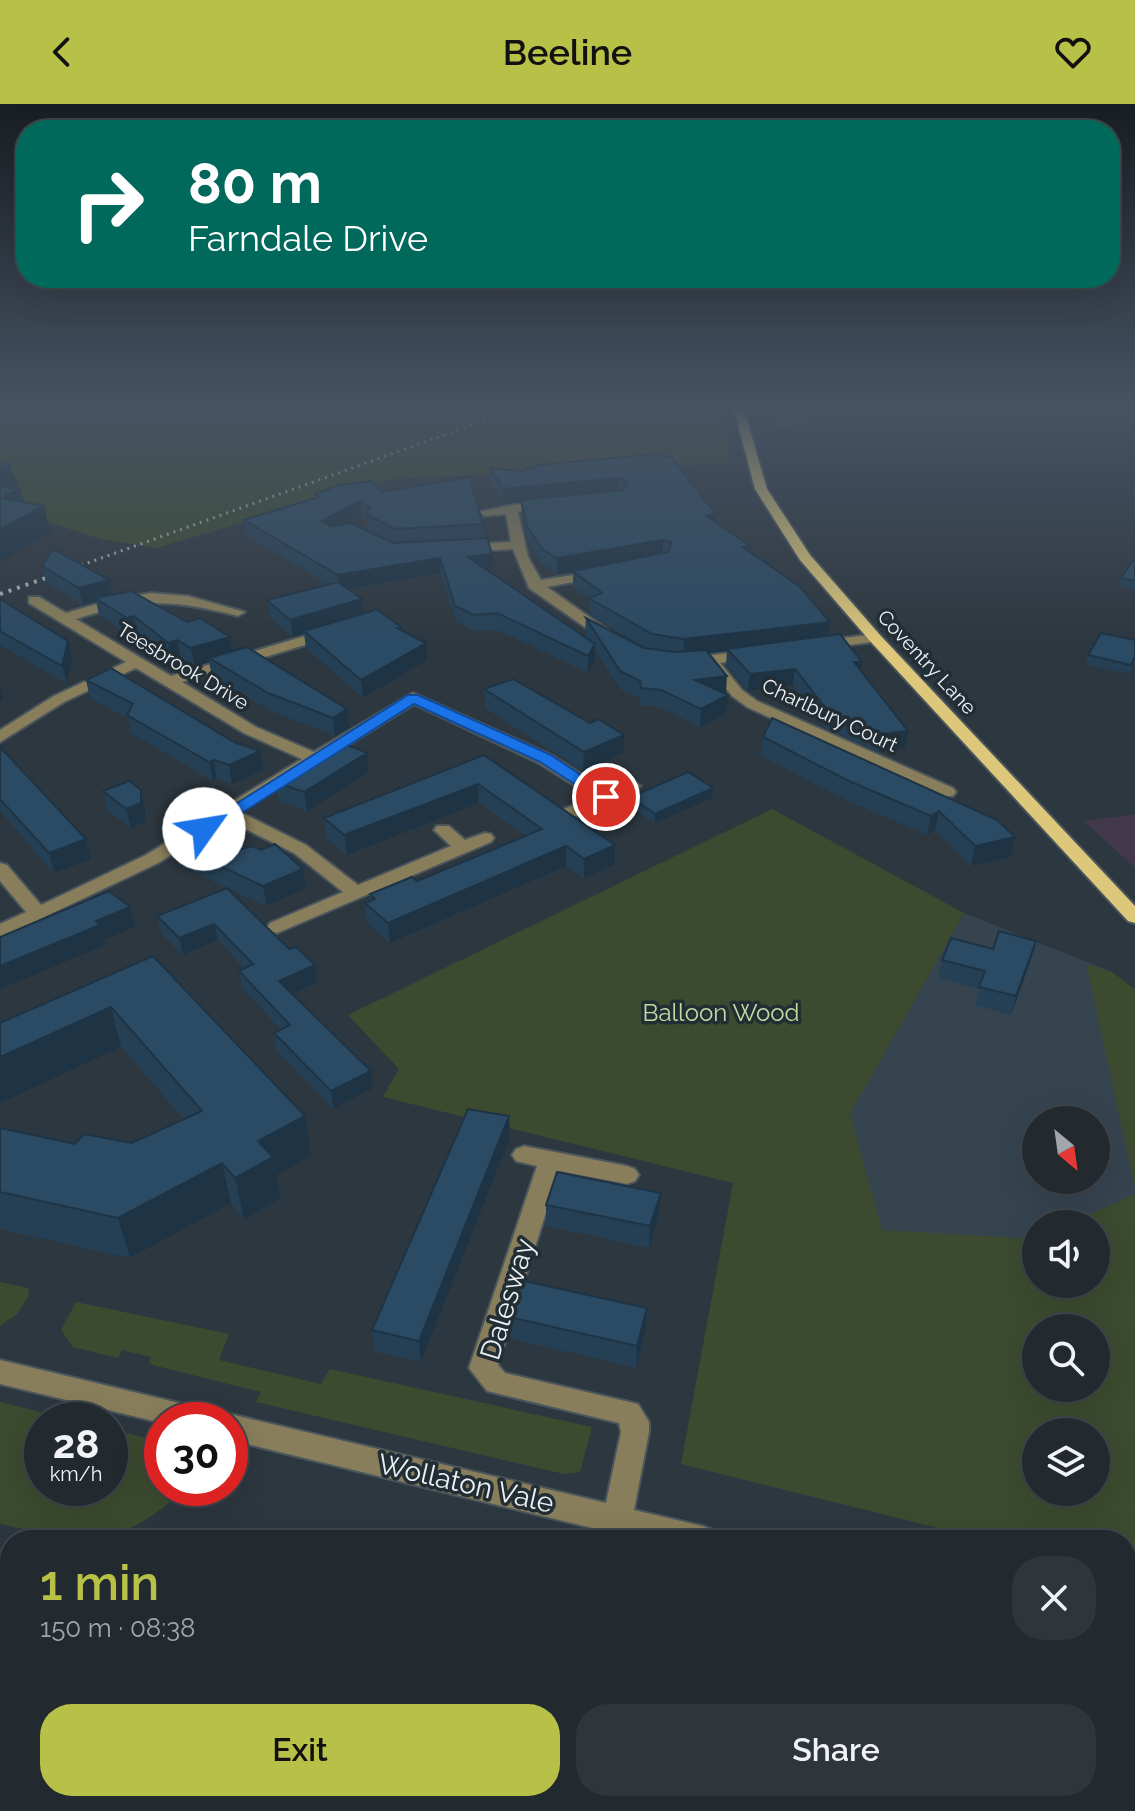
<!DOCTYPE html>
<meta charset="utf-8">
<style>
:root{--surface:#22292f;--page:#2e353b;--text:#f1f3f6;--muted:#a2a6aa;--line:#3f454b;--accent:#b8c147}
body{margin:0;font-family:Raleway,sans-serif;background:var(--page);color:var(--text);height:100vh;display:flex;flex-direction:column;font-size:30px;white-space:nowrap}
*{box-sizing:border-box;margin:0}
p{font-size:26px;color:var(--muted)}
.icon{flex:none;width:44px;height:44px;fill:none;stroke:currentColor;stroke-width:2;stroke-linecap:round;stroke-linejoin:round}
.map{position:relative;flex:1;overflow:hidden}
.sheet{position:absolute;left:0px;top:1426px;width:1136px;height:282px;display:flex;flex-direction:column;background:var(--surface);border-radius:32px 32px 0 0;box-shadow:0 8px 32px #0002,0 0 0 2px var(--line)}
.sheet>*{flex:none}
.hud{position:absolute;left:16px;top:16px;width:1104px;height:168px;border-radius:32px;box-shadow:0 8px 32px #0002,0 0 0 2px var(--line);background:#00695c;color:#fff;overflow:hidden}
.needle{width:52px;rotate:151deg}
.buttons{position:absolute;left:1022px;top:1002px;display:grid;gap:16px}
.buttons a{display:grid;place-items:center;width:88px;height:88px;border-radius:50%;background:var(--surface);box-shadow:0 8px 32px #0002,0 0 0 2px var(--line);font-size:40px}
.speed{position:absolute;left:24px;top:1298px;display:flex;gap:16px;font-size:40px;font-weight:700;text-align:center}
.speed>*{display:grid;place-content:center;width:104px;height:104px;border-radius:50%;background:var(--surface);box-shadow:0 8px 32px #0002,0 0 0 2px var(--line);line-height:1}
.speed small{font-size:20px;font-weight:400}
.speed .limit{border:12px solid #d22;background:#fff;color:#111}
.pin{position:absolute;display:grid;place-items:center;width:68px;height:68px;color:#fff;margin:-34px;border:4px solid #fff;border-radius:50%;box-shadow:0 2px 8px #0007}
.me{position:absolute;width:88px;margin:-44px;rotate:58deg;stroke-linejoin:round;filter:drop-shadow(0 0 6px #0008)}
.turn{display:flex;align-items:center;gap:28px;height:168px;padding:0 40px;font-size:36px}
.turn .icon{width:104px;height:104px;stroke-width:2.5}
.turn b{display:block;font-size:56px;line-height:68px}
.round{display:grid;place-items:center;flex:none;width:84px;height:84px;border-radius:32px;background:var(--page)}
.overview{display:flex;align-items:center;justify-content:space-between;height:136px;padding:0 40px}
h1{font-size:48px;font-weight:600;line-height:60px;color:var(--accent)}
.cta{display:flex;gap:16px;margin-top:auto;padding:16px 40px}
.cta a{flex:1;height:92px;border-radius:32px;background:var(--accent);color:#111;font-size:32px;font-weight:600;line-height:92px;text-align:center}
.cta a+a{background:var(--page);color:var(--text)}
header{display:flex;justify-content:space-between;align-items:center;height:104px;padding:0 40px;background:var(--accent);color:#111;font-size:36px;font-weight:600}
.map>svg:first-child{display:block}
.built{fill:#364450;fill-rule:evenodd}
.industrial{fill:#41394a}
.green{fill:#3c4b2f;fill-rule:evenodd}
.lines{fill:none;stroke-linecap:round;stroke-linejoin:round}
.minor-casing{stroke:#4b555c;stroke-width:4}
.major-casing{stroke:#4b555c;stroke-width:4}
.minor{fill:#887e5b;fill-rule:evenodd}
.major{fill:#dcc77a;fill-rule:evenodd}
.rail-far1{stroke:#aab2b8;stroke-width:3;stroke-dasharray:2 5;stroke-linecap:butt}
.rail{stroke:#aab2b8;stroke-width:4;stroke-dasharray:3 6;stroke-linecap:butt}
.wall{fill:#254055;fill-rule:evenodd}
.shaded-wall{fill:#1e3445}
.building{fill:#2b4a63;stroke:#1e3445;stroke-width:2}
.route{fill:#1a73e8;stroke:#114b97;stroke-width:2}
.labels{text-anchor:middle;stroke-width:7;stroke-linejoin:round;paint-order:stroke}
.far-street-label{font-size:20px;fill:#ebf1f6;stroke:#232d34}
.park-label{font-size:24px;fill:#bddda1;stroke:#232d34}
.near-street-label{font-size:28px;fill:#ebf1f6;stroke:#232d34}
</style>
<header><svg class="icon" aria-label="back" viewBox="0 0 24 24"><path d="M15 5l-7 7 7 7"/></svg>Beeline<svg class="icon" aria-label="heart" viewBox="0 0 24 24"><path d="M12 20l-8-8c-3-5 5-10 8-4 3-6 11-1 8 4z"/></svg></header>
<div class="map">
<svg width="1135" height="1707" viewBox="0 0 1135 1707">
<rect width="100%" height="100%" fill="#2d373f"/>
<path class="built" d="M964,809L1112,868L1135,918V1181L1096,1120H1036V1170L864,1153L850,1009ZM1036,1016H1096V1076H1036Z
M10,1538V1698H1126V1669L1135,1671V1707H0V1545Z"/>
<path class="industrial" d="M1135,710V764L1084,717Z"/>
<path class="green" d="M50,302H720L730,359L392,375L156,444L101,435L47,418L24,396L17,374L0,364V307Z
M769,302H811L805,319L774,325Z
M772,705L964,809L850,1010L882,1126L1036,1135V1180H1096V1120H1069L1135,1090V1473L1126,1471V1436H986L681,1360L733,1079L383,993L399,965L348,911ZM1036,1224H1096V1284H1036ZM1036,1328H1096V1388H1036Z
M1086,860L1112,868L1135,885V1083Z
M0,1178L28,1184L29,1191L17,1210L0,1222Z
M76,1198L229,1230L219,1256L321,1280L330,1265L592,1323L580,1368L564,1370L256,1298L261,1288L149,1260L151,1253L122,1246L118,1254L73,1243L61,1226Z
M0,1298L73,1316H42V1384H110V1325L162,1338V1384H189C169,1398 147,1418 125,1426C83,1441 41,1429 0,1420Z"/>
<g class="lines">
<g class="minor-casing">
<path id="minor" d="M511,401L524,400L530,404L518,408L528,453L541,476L605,466V472L547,483L612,529V535H602L529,484L513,445L457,448L456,445L462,441L511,438L506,410L485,412L479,408Z
M151,489L188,492L245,508L238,512C170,495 143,494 76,515L171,572L325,526H335V532L182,578L256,623L314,648L413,589L551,651L608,687L633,677L641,682L566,717H554L551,713L554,709L593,693L539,659L414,600L240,708L306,741L358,781L451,742L434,726L437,722H449L465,736L485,729L491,730L494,734L491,738L277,829L270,827L267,823L270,819L343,788L294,749L227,716L158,759L0,834V820L26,808L0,777V759L7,761L41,801L146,751L302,655L244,629L136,564L64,598L0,638V626L54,592L126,558L29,499V493H39L66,509L114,495Z
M875,530L882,534L880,537L819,545L812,541L819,537Z
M752,546L759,550L757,553L720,559L742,586L757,597L953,684L956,688L953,692H941L747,603L732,592L706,560L689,562L682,558L689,554Z
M524,1042L627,1062L635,1065L639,1071L635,1077L627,1080L559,1067L498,1261L505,1269L638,1300L649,1318V1328L634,1406L702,1422L713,1426L717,1436H643L617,1430L230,1336V1316H219L230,1310L606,1399L621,1328L619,1319L487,1287L469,1264L537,1062L516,1057L512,1051L516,1045Z
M0,1256L200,1304L210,1307L214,1316H162V1319L0,1280Z
M1126,1523L1135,1525V1557L1126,1555Z"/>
</g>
<g class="major-casing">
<path id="major" d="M733,302H743L767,385L810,451L880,531L1135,802V819L1128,817L870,537L800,456L755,385Z"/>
</g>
<use href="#minor" class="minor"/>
<use href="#major" class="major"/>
<path class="rail-far1" d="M68,466L525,302"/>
<path class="rail" d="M0,490L74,464"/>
</g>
<path class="wall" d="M618,353L716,419L749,448L829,531L862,558L861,567L908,627L905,644L879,648L825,624L793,581L748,587L726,561L727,547L708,549L726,589L724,590L726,609L700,623L661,604L640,601V594L620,585L595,546V557L588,569L498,526L475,527L456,518L441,469L348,486L362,495L363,510L401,523L402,527L427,556L363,594L306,544L304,530L293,533L270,514L267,496L328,481L246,431L244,416L315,394V390L382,388L483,420V434L492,450V466H488L589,536L585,530L586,514L646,544L589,511V495L573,483V467L557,470L542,460L528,438L522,411L521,398L504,400L490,378V364L522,367ZM362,412L367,415V425L394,439L347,420Z
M1135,454V486L1119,482L1121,474Z
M42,462L112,491L232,548L349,624L335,632L271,607L212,572L209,558L195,562L181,554L171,556L137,529L131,532L99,511L96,497L83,501L46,478Z
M0,495L68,537L72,555L67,580L0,541Z
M1135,536V557L1129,570L1086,560L1088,551Z
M86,576L234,638L260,647L263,666L232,680L217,675L213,677L131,629L128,614L90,594Z
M484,585L624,649L583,667L485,604Z
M763,633L997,716L1011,753L971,762L935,726L927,731L846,696L761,652Z
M0,643L91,755L54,769L0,707Z
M484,651L615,741V760L584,775L566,762L390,839L367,819L365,799L370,797V790L417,777L525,732L479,699L347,751L326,733L324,714Z
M369,668L307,707L279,697L276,678Z
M713,684L712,694L655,719L631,703V693Z
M103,687L145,705V718L131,724L108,707Z
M175,741L242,745L306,784L266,802L179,761Z
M227,784L317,878L292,890L371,967L373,984L333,1005L277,947L274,929L281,926L242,884L239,867L244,865L218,836L183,851L161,829L157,812Z
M1036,837L1031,855L1011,911L975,901L979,885L938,874L942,856Z
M153,852L311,1052L277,1071L281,1094L244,1115L231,1099L130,1154L0,1125V1024L75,1040L132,1039L184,1015L121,943L0,999V919Z
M509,1012L510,1033L421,1258L375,1248L372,1226Z
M661,1089L659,1110L649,1144L546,1122V1101Z
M647,1204L646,1226L636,1264L509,1234V1213Z"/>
<path class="shaded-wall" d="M10,360L17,387L19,385L26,411L44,402L50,429L0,458V365Z
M619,374V388L504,400L503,385Z
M360,397L362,412L324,432L322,417Z
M716,410L715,425L707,412Z
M663,436L662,451L557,470V454Z
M492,450V466L469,469L468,453Z
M440,454L441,469L339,487L338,471Z
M109,476L113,492L95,494L96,497L83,501L79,484Z
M362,495L364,512L304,527V530L293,533L290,516Z
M134,512L137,529L131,532L127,514Z
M830,518L828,534L727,545V547L683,552L684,535Z
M230,533L233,551L209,554L210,558L195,562L191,544Z
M177,536L181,554L171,556L168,539Z
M68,537L72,555L67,580L62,562Z
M426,539L427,556L363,594L361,576Z
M595,540V557L588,569V552Z
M854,558H862L860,574Z
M795,565L793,581L748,587L750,570Z
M727,572L726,589L694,593L695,576Z
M0,583L3,594L0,598Z
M728,591L726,609L700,623L701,605Z
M347,605L349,624L335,632L333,614Z
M908,627L905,644L879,648L881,630Z
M624,631V649L583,667L584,648Z
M260,647L263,666L232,680L229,661Z
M367,649L369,668L307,707L304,688Z
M214,656L217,675L213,677L209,658Z
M478,680L479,699L347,751L344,731Z
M713,684L712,694L655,719V710Z
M141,686L145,705V718L131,724L126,705Z
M939,707L935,726L927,731L931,712Z
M1015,733L1011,753L971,762L975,742Z
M86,735L91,755L54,769L49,749Z
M615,741V760L584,775V755Z
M566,742V762L390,839L388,819Z
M303,765L306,784L266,802L263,782Z
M130,803L135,823L104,836L105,841L0,885V862L96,817Z
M214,820L218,836L183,851L179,834Z
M1036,837L1031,855L1011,911L1016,892Z
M315,861L317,878L282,895L279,877Z
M111,903L121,943L0,999V953Z
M371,967L373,984L333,1005L331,987Z
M305,1012L311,1052L277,1071L281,1094L244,1115L235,1074L258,1037Z
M509,1012L510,1033L421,1258L419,1237Z
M222,1059L231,1099L130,1154L118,1114Z
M661,1089L659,1110L649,1144L650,1122Z
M647,1204L646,1226L636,1264L637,1242Z"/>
<path class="building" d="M656,350L671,353L716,410L707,412L750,442L743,443L800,483L830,518L684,535L652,530L589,494L602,489L573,467L669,448L671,438L663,436L557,454L542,445L527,422L521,396L624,386L627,378L619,374L503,385L490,364L522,367L539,361Z
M0,358L10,360L0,365Z
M469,373L483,420L395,425L366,410L370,404L360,397L322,417L332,423L351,419L393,439L487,434L492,450L468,453L595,540L588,552L497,509L474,511L455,502L440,454L338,471L244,416L319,393L315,390L336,382L371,377L382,388Z
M0,382L19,385L2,394L44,402L0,425Z
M53,445L109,476L79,484L42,462Z
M1135,454V477L1121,474Z
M338,478L362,495L290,516L267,496Z
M131,487L187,518L200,514L230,533L191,544L177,536L168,539L134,512L127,514L95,494Z
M0,495L68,537L62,562L0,527Z
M375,504L401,523L397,524L426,539L361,576L304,527L373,507Z
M586,514L644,544L675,548L706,546L727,572L695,576L728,591L701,605L661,586L641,584L640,577L620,567Z
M1101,529L1135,536V553L1131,561L1088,551Z
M840,530L862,558H854L908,627L881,630L828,607L795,565L750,570L727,545Z
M247,543L347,605L333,614L268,589L209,554Z
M111,564L234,638L260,647L229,661L214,656L209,658L127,611L133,600L86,576Z
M513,575L590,619L598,615L624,631L584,648L484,585Z
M772,614L997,716L1015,733L975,742L939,707L931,712L849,677L763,633Z
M340,638L367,649L304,688L276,678Z
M0,643L86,735L49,749L0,695Z
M484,651L615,741L584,755L566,742L388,819L365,799L375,795L370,790L412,773L417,777L542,725L478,680L344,731L324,714Z
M688,668L713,684L655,710L631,693Z
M129,677L141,686V699L126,705L103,687Z
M206,722L237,736L242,745L251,742L261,746L275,740L303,765L263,782L175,741Z
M227,784L289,845L296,843L315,861L279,877L371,967L331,987L274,929L290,921L239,867L253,860L214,820L179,834L157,812Z
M109,787L130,803L96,817L100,821L0,862V833Z
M999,827L1036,837L1016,892L979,883L985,867L942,856L951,834L993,845Z
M153,852L305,1012L258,1037L273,1053L235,1074L222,1059L118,1114L0,1088V1024L75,1040L84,1030L132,1039L202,1007L111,903L0,953V919Z
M468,1005L509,1012L419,1237L372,1226Z
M557,1068L661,1089L650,1122L546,1101Z
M520,1176L647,1204L637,1242L509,1213Z
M143,1698H260L264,1707H129Z"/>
<linearGradient id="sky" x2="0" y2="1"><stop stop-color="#191e23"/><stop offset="0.56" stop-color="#465363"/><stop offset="1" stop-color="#465363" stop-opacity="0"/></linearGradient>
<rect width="1135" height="541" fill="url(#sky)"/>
<path class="route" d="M408,591H418L551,651L614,693L601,697L540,658L414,600L210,729L196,725Z"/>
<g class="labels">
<g class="far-street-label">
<text transform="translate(927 558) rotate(47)" y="7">Coventry Lane</text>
<text transform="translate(183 562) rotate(31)" y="7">Teesbrook Drive</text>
<text transform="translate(830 611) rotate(25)" y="7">Charlbury Court</text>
</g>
<g class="park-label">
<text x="721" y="917">Balloon Wood</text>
</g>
<g class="near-street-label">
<text transform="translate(507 1195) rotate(-73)" y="10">Dalesway</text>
<text transform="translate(466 1379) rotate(13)" y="10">Wollaton Vale</text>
</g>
</g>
</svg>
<div class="buttons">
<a><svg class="needle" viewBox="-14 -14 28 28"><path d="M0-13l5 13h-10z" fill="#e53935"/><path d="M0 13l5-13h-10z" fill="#a2a6aa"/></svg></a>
<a><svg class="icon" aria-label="sound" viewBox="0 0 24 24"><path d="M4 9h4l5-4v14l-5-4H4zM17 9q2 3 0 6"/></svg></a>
<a><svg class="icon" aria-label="search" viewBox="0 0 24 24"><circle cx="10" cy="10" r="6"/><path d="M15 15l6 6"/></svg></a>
<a><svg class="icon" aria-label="layers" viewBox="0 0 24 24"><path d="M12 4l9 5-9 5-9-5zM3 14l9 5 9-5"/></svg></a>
</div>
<div class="speed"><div>28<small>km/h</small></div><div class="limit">30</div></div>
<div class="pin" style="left:606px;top:693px;background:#d93025"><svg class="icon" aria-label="arrive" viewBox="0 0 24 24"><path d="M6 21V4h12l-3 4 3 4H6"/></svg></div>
<svg class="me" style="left:204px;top:725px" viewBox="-20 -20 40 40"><circle r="19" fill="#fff"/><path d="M0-13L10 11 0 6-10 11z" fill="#1a73e8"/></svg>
<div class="hud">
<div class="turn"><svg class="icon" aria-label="right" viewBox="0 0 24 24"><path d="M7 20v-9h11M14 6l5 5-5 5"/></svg><div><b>80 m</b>Farndale Drive</div></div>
</div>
<section class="sheet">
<div class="overview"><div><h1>1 min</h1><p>150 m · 08:38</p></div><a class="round"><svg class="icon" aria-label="close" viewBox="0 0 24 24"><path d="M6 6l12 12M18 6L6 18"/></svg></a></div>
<div class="cta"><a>Exit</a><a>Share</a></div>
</section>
</div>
